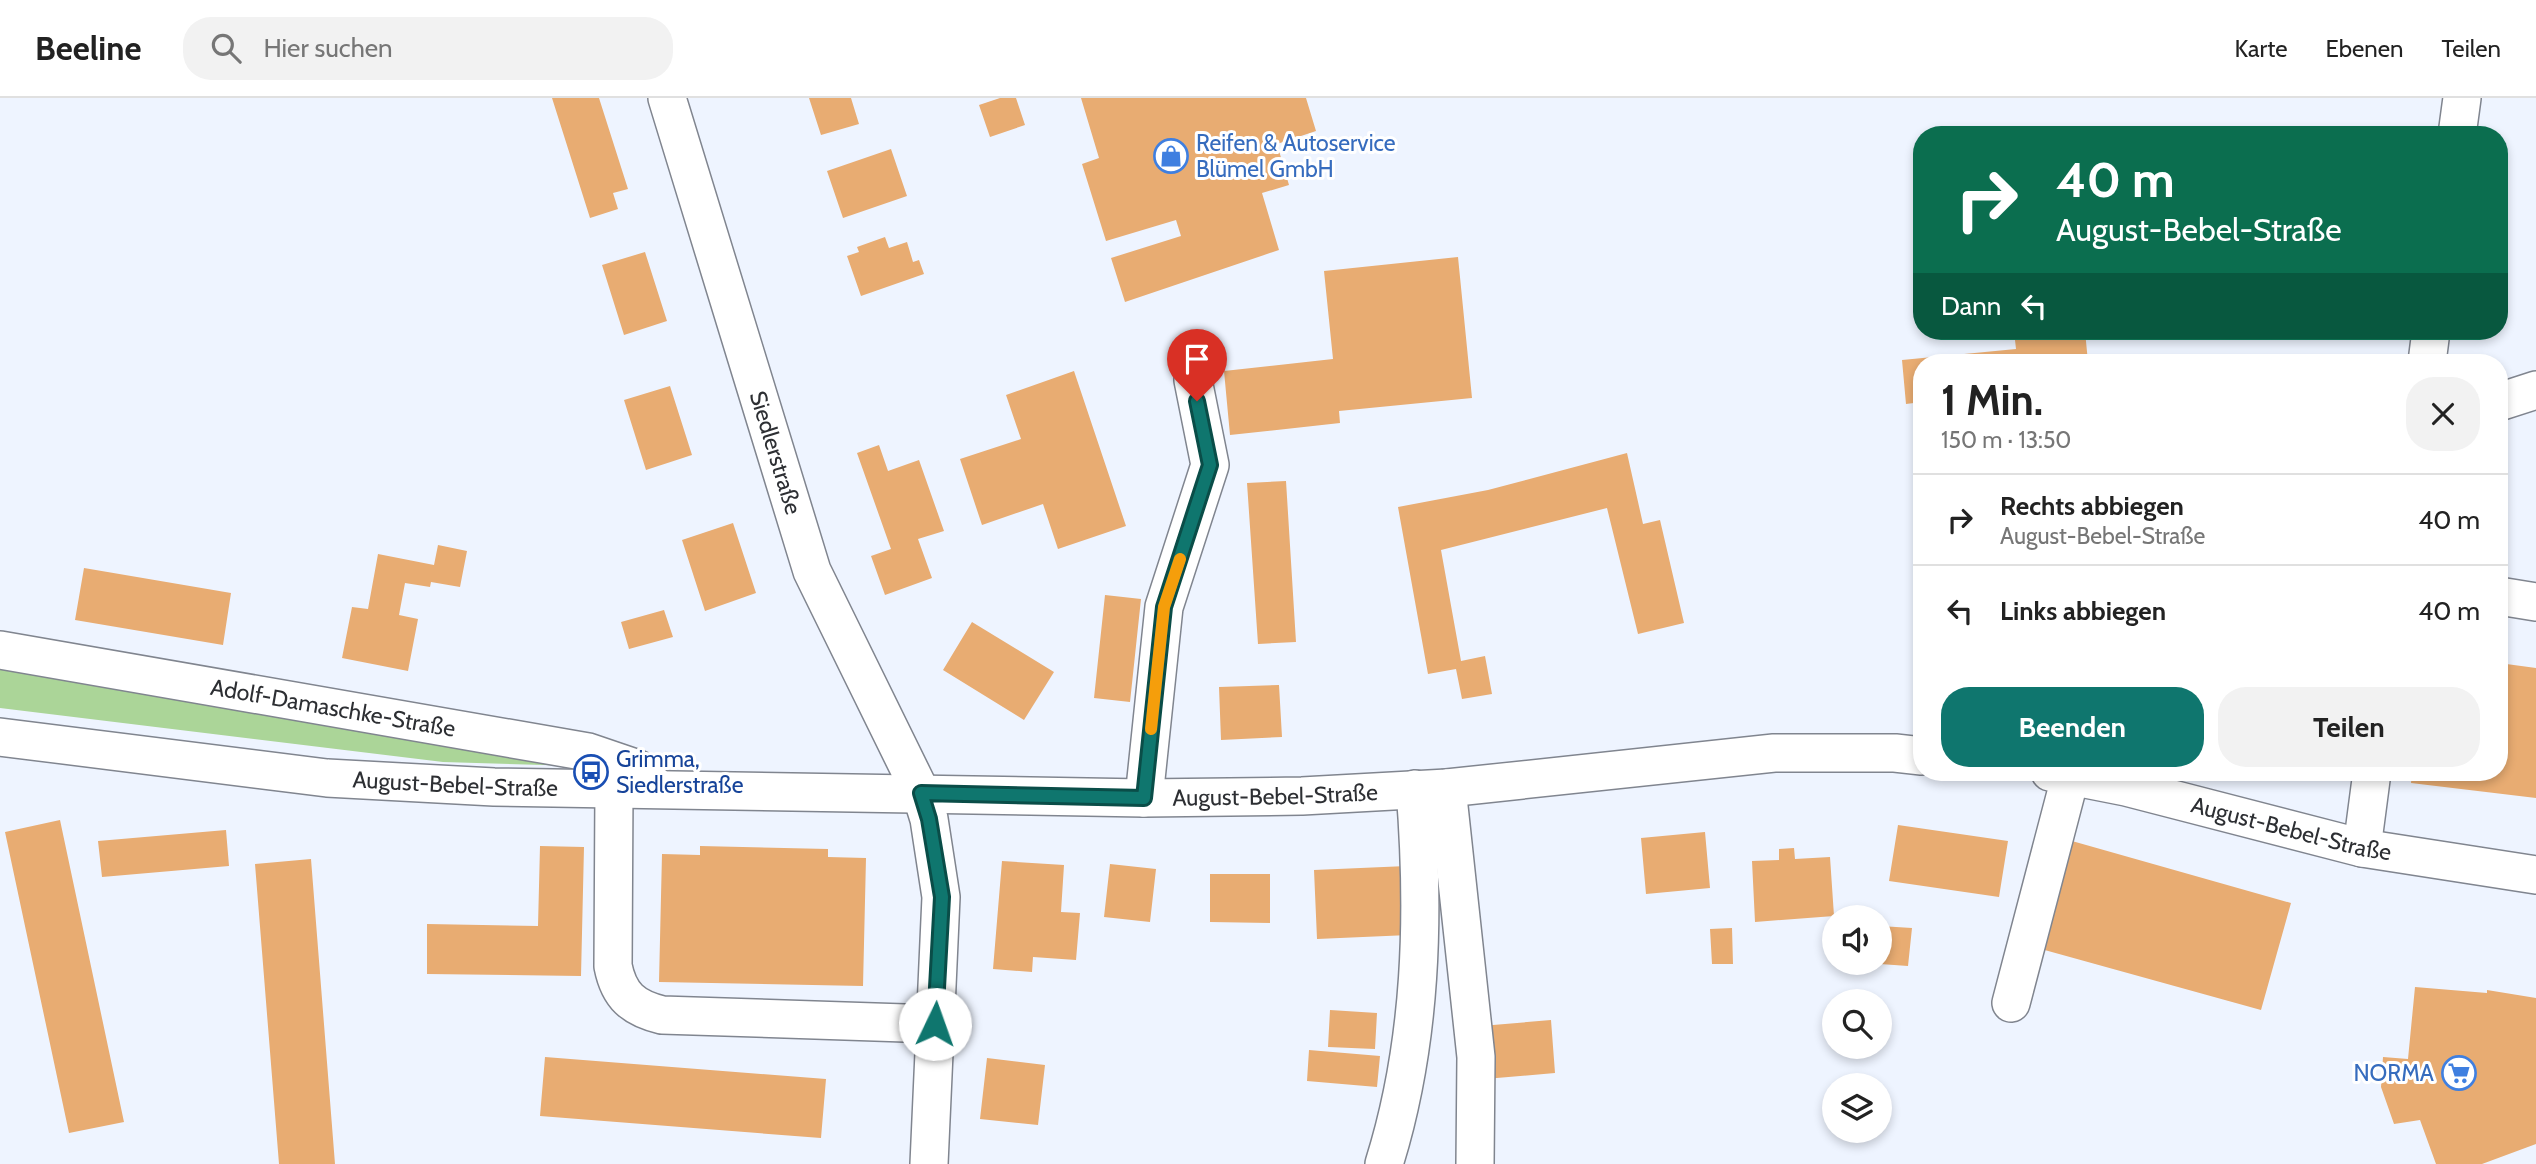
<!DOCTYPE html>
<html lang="de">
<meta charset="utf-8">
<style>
:root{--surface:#fff;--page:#f2f2f2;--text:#222;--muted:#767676;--line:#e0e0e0;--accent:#0f766e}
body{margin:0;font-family:Cabin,sans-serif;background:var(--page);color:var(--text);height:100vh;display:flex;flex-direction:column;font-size:26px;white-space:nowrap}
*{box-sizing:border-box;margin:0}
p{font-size:23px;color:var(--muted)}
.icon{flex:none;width:38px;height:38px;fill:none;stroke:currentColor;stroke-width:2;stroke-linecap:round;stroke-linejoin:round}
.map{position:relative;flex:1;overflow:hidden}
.sheet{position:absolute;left:1913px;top:256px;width:595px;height:427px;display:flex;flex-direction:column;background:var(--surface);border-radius:28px;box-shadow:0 4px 10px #0003}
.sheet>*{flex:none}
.top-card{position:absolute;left:1913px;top:28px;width:595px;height:214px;border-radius:28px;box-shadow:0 4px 10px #0003;background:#0b6e4f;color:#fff;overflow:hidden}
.tools{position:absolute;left:1822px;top:807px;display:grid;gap:14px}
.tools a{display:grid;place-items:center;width:70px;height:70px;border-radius:50%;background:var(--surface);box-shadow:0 4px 10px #0003;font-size:35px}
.pin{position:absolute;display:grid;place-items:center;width:60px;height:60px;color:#fff;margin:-72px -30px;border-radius:50% 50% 50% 0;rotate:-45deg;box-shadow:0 0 7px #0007}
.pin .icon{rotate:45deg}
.me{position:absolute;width:77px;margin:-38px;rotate:3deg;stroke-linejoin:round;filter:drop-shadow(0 0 5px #0008)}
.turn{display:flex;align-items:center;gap:24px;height:147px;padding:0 28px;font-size:32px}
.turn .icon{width:91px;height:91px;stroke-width:2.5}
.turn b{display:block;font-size:49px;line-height:60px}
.then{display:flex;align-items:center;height:66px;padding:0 28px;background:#0003;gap:14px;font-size:26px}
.round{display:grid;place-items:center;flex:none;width:74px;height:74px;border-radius:28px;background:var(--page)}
.overview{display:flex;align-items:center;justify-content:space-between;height:119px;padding:0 28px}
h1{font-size:42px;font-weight:700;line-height:52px}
.action{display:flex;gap:14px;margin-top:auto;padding:14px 28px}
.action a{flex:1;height:80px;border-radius:28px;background:var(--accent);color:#fff;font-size:28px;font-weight:700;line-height:80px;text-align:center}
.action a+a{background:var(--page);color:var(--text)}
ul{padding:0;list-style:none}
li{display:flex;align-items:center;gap:21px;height:91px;padding:0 28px;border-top:2px solid var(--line)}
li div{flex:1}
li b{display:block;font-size:26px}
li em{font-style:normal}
header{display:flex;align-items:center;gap:42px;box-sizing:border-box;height:98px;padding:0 35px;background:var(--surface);border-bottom:2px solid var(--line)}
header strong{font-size:33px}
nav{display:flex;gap:38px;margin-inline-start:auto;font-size:24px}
.search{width:490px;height:63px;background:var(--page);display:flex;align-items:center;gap:18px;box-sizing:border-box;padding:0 24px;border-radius:28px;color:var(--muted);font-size:26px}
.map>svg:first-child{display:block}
.green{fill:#abd598}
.building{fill:#e8ac72}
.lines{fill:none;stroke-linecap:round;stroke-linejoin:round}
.minor-casing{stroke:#80858f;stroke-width:40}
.minor{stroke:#fff;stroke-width:37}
.route-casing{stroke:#0a4d48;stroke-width:18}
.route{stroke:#0f766e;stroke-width:12}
.slow{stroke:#f59e0b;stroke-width:12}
.labels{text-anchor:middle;stroke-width:6;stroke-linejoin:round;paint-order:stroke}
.shop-label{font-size:23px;fill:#366cbe;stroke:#fff;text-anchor:start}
.street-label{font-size:23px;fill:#2d2f33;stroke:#fff}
.transit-label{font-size:23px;fill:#164399;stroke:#fff;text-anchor:start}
</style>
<header>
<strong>Beeline</strong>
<div class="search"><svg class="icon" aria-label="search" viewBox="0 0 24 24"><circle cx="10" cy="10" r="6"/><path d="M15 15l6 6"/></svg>Hier suchen</div>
<nav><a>Karte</a><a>Ebenen</a><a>Teilen</a></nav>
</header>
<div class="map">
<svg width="2536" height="1066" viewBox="0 0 2536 1066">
<rect width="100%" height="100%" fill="#eef4ff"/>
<path class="green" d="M0,565L578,668L443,664L0,610Z"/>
<path class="building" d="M552,0H599L628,91L613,95L618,111L590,120Z
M809,0H851L859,26L821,37Z
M1000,0H1016L1025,27L990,39L979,7Z
M1081,0H1306L1316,33L1277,46L1289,87L1262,95L1279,152L1125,204L1111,160L1181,138L1176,122L1106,143L1082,66L1099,60Z
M891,51L907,98L843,120L827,73Z
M885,139L889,150L907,144L913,164L919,162L924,176L861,198L847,158L859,154L857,149Z
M645,154L667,223L624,237L602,167Z
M1458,159L1472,300L1339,313L1340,325L1230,337L1224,273L1333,261L1324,173Z
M2014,233H2085L2088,264H1922V304L1906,306L1902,262L2016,251Z
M1074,273L1126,428L1058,451L1043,406L982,427L960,361L1021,341L1006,297Z
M670,288L692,357L646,372L624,302Z
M879,347L888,373L919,362L944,433L918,441L932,480L885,497L871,458L891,451L857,355Z
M1627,355L1643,426L1660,422L1684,525L1638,536L1607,410L1441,452L1461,563L1485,558L1492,596L1462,601L1456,571L1428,576L1398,409L1488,392Z
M1286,383L1296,544L1258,546L1247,385Z
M733,425L756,495L705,513L682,442Z
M438,447L467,453L460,489L431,484L430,489L405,485L399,517L418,521L408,573L342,560L352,509L368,511L378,456L434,467Z
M84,470L231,495L223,547L75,522Z
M1105,497L1141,501L1130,604L1094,600Z
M664,512L673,539L629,551L621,524Z
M972,524L1054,574L1024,622L943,572Z
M2499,565L2536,570V700L2411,685L2412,674H2499Z
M1279,587L1282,639L1221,642L1219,589Z
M60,722L124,1024L69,1035L5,734Z
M1898,727L2008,743L1999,799L1889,783Z
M226,732L229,768L102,779L98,743Z
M1705,734L1710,790L1646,796L1641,740Z
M2072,743L2291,805L2261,912L2041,851Z
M540,748L584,749L581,878L427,876V826L538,828Z
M700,748L828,751V759L866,760L863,888L659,884L662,756L700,757Z
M1794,750L1795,761L1830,759L1834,818L1755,824L1752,763L1779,762V751Z
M311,761L335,1066H279L255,766Z
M1002,763L1064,767L1061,814L1080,815L1076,862L1033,859L1032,874L993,871Z
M1110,766L1156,771L1150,824L1104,819Z
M1407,768L1409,837L1317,841L1314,772Z
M1210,776H1270V825L1210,824Z
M1880,828L1912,830L1908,868L1880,866Z
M1732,830L1733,866H1712L1710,831Z
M2415,889L2487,895V892L2536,900V1046L2482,1066H2436L2420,1022L2394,1026L2381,989L2383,959L2408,961Z
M1330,912L1377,915L1375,951L1328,949Z
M1551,922L1555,975L1485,981L1481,928Z
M1309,952L1380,958L1377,989L1307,983Z
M545,959L826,981L821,1040L540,1018Z
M987,960L1045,967L1038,1027L980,1021Z"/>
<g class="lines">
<g class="minor-casing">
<g id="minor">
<path id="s1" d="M667,0L812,473L921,695L929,721L941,799L929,1066"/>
<path d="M2457,37L2462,0"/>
<path d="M2427,264L2431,233"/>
<path d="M2499,304L2536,292"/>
<path d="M2499,498L2536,504"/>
<path id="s2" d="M0,552L588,654L638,671L657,690"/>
<path id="s3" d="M0,639L327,680L494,689L1144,700L1302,698L1447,690L1774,655H1895L1922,658"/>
<path id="s4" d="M2050,674L2126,689L2362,750L2536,777"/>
<path d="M614,690L613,868C619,898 633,910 662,917L935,926"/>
<path d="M1447,690L1476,959L1475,1066"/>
<path d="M1144,700L1164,509L1210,367L1193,282"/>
<path d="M2362,750L2372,674"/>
<path d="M2011,905L2071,676"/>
<path d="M1384,1066C1422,945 1425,817 1415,691"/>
</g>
</g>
<use href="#minor" class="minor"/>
</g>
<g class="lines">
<g class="route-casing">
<path id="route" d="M935,926L942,799L929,721L921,695L1144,700L1164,509L1210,367L1197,303"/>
</g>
<use href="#route" class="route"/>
<path class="slow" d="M1151,631L1164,509L1180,461"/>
</g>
<defs>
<g id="shop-ring" transform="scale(1.75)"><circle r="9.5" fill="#fff" stroke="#3f7fe0" stroke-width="1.5"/><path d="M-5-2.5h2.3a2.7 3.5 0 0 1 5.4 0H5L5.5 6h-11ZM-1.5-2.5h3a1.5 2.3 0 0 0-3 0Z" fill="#3f7fe0"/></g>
<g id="bus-ring" transform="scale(1.75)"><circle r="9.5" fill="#fff" stroke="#1a4fb4" stroke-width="1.5"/><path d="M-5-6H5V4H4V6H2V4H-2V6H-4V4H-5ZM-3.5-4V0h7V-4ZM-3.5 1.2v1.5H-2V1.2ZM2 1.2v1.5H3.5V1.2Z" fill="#1a4fb4"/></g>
<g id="supermarket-ring" transform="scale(1.75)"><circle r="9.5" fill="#fff" stroke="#3f7fe0" stroke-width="1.5"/><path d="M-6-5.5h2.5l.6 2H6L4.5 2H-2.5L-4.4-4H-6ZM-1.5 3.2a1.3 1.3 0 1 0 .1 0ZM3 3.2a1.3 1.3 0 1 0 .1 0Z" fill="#3f7fe0"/></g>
</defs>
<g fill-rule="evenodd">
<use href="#shop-ring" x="1171" y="58"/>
<use href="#bus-ring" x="591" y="674"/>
<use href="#supermarket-ring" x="2459" y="975"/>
</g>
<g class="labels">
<g class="shop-label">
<text x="1196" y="53">Reifen &amp; Autoservice<tspan x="1196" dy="26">Blümel GmbH</tspan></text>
<text x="2434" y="983" text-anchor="end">NORMA</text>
</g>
<g class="street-label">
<text dy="8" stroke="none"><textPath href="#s1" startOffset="371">Siedlerstraße</textPath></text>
<text dy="8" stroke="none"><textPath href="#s2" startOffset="338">Adolf-Damaschke-Straße</textPath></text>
<text dy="8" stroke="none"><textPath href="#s3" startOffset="458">August-Bebel-Straße</textPath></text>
<text dy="8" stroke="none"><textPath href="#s3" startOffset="1278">August-Bebel-Straße</textPath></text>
<text dy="8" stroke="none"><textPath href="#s4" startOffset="248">August-Bebel-Straße</textPath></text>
</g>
<g class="transit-label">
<text x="616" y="669">Grimma,<tspan x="616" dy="26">Siedlerstraße</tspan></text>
</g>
</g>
</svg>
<div class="tools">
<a><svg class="icon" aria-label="sound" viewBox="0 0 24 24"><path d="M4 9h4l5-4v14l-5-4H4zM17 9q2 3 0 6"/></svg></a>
<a><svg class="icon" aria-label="search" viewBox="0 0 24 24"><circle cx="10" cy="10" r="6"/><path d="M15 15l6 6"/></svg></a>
<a><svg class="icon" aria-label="layers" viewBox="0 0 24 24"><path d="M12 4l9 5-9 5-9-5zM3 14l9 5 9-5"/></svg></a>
</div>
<div class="pin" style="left:1197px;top:303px;background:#d93025"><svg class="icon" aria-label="arrive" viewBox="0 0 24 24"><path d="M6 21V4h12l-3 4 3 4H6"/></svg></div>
<svg class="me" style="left:935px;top:926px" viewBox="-20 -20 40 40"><circle r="19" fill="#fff"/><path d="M0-13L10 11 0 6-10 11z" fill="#0f766e"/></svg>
<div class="top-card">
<div class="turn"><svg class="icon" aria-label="right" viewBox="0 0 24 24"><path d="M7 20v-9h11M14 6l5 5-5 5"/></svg><div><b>40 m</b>August-Bebel-Straße</div></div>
<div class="then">Dann<svg class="icon" aria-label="left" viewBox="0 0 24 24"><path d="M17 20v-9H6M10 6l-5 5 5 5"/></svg></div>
</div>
<section class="sheet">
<div class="overview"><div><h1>1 Min.</h1><p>150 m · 13:50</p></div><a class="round"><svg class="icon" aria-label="close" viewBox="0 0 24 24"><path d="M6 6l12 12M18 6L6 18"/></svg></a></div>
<ul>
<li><svg class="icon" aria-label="right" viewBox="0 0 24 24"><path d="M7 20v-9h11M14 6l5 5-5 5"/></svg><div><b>Rechts abbiegen</b><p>August-Bebel-Straße</p></div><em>40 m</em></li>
<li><svg class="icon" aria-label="left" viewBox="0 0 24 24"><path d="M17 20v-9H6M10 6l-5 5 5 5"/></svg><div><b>Links abbiegen</b></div><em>40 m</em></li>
</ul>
<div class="action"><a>Beenden</a><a>Teilen</a></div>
</section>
</div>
